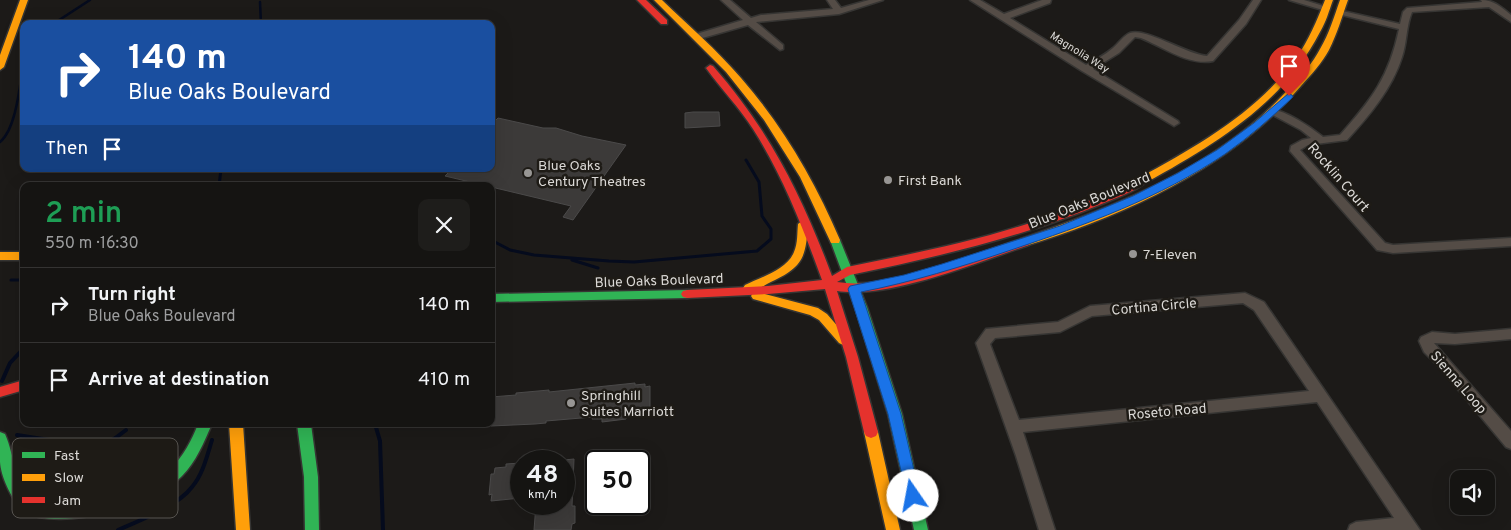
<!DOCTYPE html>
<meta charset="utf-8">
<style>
:root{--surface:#151412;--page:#1e1d1b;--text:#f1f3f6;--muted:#9d9e9f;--line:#343332}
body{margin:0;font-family:Overpass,sans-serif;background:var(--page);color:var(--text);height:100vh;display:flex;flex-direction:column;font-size:19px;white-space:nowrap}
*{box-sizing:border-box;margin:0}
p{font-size:16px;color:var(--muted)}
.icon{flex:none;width:28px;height:28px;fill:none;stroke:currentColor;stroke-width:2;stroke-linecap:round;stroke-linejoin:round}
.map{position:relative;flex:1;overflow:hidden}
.sheet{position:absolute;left:20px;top:182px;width:475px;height:245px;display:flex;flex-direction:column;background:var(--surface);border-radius:10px;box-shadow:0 5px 20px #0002,0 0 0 1px var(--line)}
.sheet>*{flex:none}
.hud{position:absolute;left:20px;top:20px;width:475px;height:152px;border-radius:10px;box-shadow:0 5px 20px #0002,0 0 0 1px var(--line);background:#1a4fa0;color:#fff;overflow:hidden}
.fabs{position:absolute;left:1450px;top:470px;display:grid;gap:10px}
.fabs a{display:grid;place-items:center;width:45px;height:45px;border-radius:10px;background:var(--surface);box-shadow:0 5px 20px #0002,0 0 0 1px var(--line);font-size:25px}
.speed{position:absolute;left:510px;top:450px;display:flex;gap:10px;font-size:25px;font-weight:700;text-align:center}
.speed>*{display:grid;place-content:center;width:65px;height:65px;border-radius:50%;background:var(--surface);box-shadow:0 5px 20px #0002,0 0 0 1px var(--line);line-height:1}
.speed small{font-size:12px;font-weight:400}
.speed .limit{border:2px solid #111;border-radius:8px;background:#fff;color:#111}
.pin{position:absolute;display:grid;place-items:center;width:42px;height:42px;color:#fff;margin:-51px -21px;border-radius:50% 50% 50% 0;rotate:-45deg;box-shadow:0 0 5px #0007}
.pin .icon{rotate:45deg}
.me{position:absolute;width:55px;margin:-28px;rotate:348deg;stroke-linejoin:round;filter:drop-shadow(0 0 4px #0008)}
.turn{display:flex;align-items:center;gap:18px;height:105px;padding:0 25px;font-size:22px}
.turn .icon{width:65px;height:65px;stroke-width:2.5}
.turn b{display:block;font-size:35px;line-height:42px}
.then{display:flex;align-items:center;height:48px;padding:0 25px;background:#0003;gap:10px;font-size:19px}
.round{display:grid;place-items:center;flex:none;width:52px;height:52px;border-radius:10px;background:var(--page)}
.headline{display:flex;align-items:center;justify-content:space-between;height:85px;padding:0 25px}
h1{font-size:30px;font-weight:600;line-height:38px;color:#1e9e55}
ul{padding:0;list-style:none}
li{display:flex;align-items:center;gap:15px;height:75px;padding:0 25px;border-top:1px solid var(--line)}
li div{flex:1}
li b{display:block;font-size:19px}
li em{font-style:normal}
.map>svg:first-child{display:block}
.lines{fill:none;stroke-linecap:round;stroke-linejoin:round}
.stream-far2{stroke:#050b1d;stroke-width:2.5}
.stream-far1{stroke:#050b1d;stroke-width:3}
.stream{stroke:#050b1d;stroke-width:4}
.building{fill:#3c3a39;stroke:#4b4a4a}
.street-casing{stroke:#363533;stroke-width:3}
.fast-casing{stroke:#363533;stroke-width:3}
.slow-casing{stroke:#363533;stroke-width:3}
.jam-casing{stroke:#363533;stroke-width:3}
.street{fill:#544c46;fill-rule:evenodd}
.fast{fill:#30b455;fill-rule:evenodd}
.slow{fill:#ff9f0a;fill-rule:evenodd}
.jam{fill:#e5322d;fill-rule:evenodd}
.route{fill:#1a73e8;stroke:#114b97}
.poi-dot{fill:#989694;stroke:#1e1b16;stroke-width:2}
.labels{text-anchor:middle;stroke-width:5;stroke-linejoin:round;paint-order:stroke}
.far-street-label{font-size:11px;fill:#dbd9d6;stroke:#1e1b16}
.poi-label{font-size:14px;fill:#dbd9d6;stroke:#1e1b16;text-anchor:start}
.street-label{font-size:14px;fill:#dbd9d6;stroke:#1e1b16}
.key{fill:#1e1b16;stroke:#575450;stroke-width:1}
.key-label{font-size:14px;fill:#dbd9d6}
</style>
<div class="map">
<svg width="1511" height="530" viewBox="0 0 1511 530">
<rect width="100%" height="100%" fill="#1c1a18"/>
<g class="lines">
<path class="stream-far2" d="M260,2L261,24
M53,24L90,0
M0,142C17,128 20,82 24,60"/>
<path class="stream-far1" d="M219,186L221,169
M491,240L510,250L534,255L609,261L634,262L757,251L771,239V229L762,216L759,182L746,160
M572,260L598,268
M11,280H24"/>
<path class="stream" d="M2,381L10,363L24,348
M375,424L380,441L383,530
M17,435L62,442L60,453C87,455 105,447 126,430
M90,453L100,463L129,467L138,481
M53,490L60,453
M118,530C139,521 178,506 192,487C203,474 207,456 212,440"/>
</g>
<path class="building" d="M693,112H719L720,126L685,128V113Z
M498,118L543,128H556L582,136L626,145L573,220L563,217L571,206L445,176L452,169H491V125Z
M635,383V385L645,384V387L650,386V409L645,410V412L635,413V416H626V419L602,422V419H592L593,417L546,421V423L535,424L491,426V397L516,395V393L549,390V392Z
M574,459L572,506H575V523L572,524L571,530H534L536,504H564V460Z
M521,463V498L491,501L492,494L489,495L491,474H494L495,468L506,467V464Z"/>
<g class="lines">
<g class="street-casing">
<path id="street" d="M721,0H730L751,18L761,15L833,9L827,0H835L841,8L869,0H883L839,14L756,22L783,45V49L780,50L748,25L699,39H693V35L743,20Z
M970,0H980L1004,14L1042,0H1051L1050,3L1010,18L1086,65C1095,60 1105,55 1113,48C1118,44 1124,35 1130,33C1145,27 1186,54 1207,56L1239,20L1253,0H1261L1246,24L1213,61C1189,66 1163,47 1141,38L1135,37L1119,53L1093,69L1178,121L1179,123L1174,126L1082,71Z
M1289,0H1304L1330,8L1326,11Z
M1481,0C1494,0 1501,7 1511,15V22L1489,7L1412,12C1406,26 1407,43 1402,57C1392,89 1369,116 1347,140L1308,145L1300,150L1385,243L1393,245L1511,238V246L1393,253L1377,250L1290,151L1291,146L1302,140L1311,138L1301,130L1267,112L1268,110C1282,107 1312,128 1323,137L1340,135C1372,99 1389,77 1399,29L1338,14V10L1400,24L1403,12L1407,8L1482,2Z
M1245,293L1264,302L1420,530H1348L1350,525L1356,522L1394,518L1317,402L1023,432L1055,530H1039L1016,456L976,343L986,329L1058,322L1090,306ZM1243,303L1254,310L1309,391L1019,420L990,344L995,338L1060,332L1092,316Z
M1511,329V339L1455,344L1434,343L1511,431V449L1506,447L1441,369L1424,352L1419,341L1421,337L1432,332L1455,334Z"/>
</g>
<g class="fast-casing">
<path id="fast" d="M835,236L840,240L867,307L902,414L928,530H914L888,414L855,307L830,240Z
M687,290L691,291L693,294L691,297L687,298L491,302V294Z
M198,424H212C204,442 196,462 182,476C152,507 63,530 25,513C13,502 1,478 0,462C0,453 0,442 0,432L5,434C15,456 14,486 36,503C66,528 145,492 170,469C183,457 192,440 198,424Z
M297,424H311L318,477L319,530H305L304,477Z"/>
</g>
<g class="slow-casing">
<path id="slow" d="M20,0H28L4,67L0,70V55Z
M654,0H662C689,26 717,50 741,78C783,126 815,181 840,240L839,243H831L800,177L764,120L726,72Z
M1325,0H1333C1329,11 1326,22 1320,32C1284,103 1214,145 1147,182H1139L1138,180L1139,178C1197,146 1258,112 1296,58C1309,40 1317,20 1325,0Z
M1340,0H1348C1342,17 1337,34 1329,50C1322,63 1311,75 1301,86C1233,166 1125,216 1025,246L1021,245L1020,242L1021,239C1119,205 1222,166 1292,85C1302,74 1313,63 1320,49C1329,34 1334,17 1340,0Z
M803,220L808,224C806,261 801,268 767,284C760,288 753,293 745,291L743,288L745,285C761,277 787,270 794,252C798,243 797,233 798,224Z
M0,252H24V260H0Z
M757,292L818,308L827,314L847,337L849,340L847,343L843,345L839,343L819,320L810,315L753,299L751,296L753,293Z
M229,424H243L250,530H236Z
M871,426L876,428L878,432L900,530H886L864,432L866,428Z"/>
</g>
<g class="jam-casing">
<path id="jam" d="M637,0H646L667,20V24H661Z
M710,65L713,66C770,131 802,196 832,276L847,267C922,252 998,237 1069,209C1082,205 1139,176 1147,178L1148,180C1141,189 1116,198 1104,203C1023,237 937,257 850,275L837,282C892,291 972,254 1025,238L1030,242L1029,245C978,262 890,299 837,291L858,357L878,432L876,436L871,438L866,436L864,432L846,357L825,289L768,294L687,298L683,297L681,294L683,291L687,290L768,286L822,280C803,228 783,176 753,129C739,107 721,89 706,68Z
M24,380V390L0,397V387Z"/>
</g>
<use href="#street" class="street"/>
<use href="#fast" class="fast"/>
<use href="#slow" class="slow"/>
<use href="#jam" class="jam"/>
</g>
<path class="route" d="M1289,93L1293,96L1292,98C1271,118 1249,137 1225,154C1160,198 1085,225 1011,250C961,267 912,282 861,292L901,414L920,496L918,501L913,503L908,501L888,414L848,289L850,286L904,275L942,264L1060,226L1133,196L1178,173L1217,150L1254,123Z"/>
<g class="poi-dot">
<circle cx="528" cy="173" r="5"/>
<circle cx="888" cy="180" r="5"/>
<circle cx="1133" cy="254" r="5"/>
<circle cx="571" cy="403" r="5"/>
</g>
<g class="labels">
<g class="far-street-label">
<text transform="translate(1080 52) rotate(32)" y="4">Magnolia Way</text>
</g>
<g class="poi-label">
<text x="538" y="170">Blue Oaks<tspan x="538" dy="16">Century Theatres</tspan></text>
<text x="898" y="185">First Bank</text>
<text x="1143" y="259">7-Eleven</text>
<text x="581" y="400">Springhill<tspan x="581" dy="16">Suites Marriott</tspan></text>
</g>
<g class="street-label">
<text transform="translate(1339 177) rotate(49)" y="5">Rocklin Court</text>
<text transform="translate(1089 200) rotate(-22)" y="5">Blue Oaks Boulevard</text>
<text transform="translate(659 280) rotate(-2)" y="5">Blue Oaks Boulevard</text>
<text transform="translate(1154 306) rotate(-5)" y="5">Cortina Circle</text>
<text transform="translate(1459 382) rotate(49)" y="5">Sienna Loop</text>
<text transform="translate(1167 411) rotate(-5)" y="5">Roseto Road</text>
</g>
</g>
<rect x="12" y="438" width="166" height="80" rx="8" class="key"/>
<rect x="22" y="452" width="23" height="6" fill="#30b455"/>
<rect x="22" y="474" width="23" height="7" fill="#ff9f0a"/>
<rect x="22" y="497" width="23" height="6" fill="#e5322d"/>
<g class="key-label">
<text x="54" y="460">Fast</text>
<text x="54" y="482">Slow</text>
<text x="54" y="505">Jam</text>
</g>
</svg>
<div class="fabs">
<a><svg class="icon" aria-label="sound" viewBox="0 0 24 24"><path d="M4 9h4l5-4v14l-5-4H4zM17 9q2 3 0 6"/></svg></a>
</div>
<div class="speed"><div>48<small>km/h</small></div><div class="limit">50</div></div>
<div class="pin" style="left:1289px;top:96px;background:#d93025"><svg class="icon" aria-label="arrive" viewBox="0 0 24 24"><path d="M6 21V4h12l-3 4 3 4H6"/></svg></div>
<svg class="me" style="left:913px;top:496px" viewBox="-20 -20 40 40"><circle r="19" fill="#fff"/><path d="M0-13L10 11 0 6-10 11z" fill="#1a73e8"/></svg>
<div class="hud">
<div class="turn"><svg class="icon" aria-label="right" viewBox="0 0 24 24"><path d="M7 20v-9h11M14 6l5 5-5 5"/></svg><div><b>140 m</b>Blue Oaks Boulevard</div></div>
<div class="then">Then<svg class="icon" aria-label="arrive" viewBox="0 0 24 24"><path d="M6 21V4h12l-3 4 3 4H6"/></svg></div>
</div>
<section class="sheet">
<div class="headline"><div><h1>2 min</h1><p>550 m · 16:30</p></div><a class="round"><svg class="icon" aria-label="close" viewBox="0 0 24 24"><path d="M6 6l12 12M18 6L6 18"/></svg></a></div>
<ul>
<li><svg class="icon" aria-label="right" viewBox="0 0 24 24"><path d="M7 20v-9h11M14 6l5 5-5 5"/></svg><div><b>Turn right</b><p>Blue Oaks Boulevard</p></div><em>140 m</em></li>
<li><svg class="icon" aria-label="arrive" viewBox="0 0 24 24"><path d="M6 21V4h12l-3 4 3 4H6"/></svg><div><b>Arrive at destination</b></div><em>410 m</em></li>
</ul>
</section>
</div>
